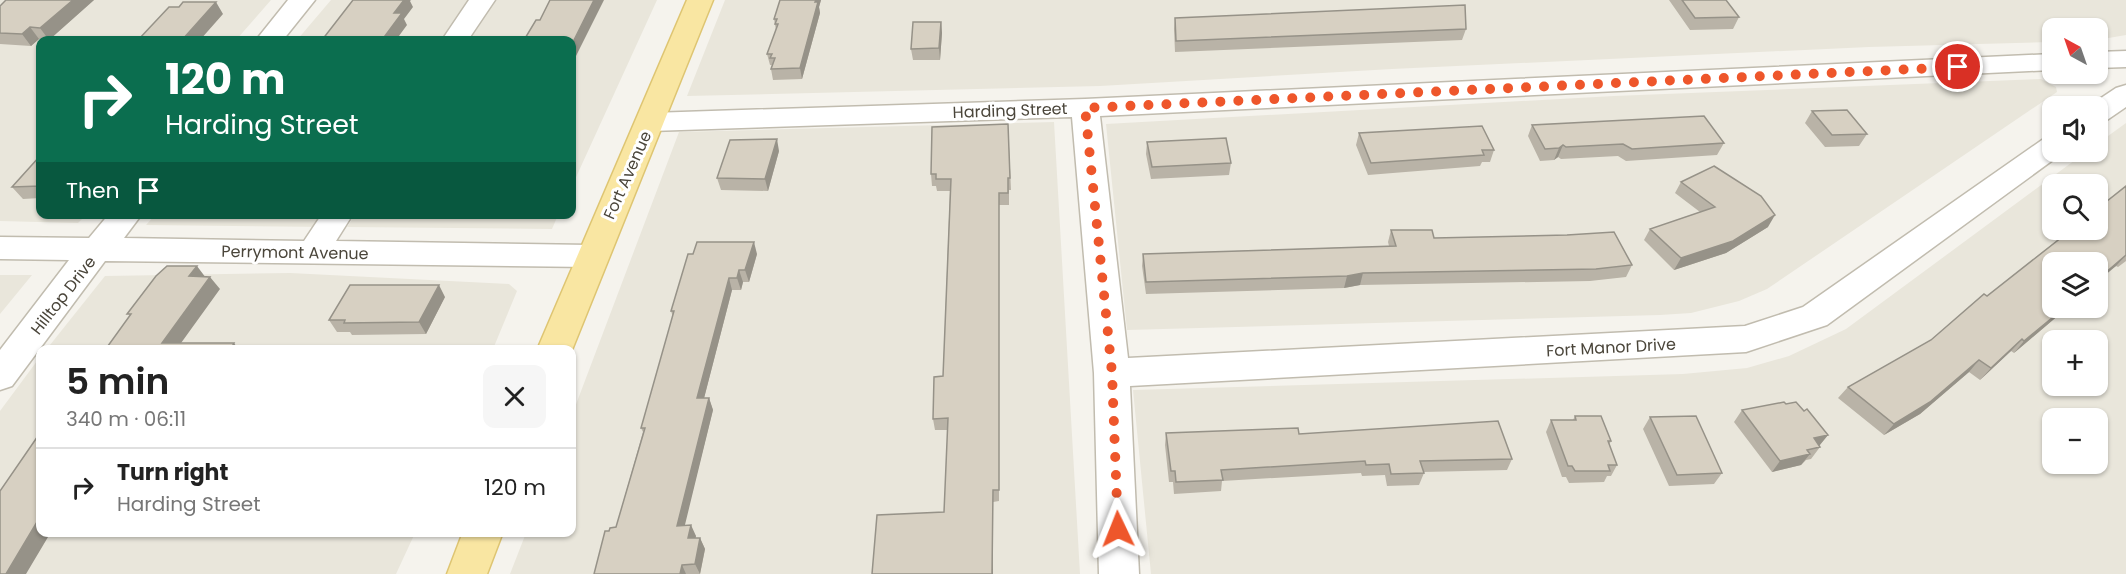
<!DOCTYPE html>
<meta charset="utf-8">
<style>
:root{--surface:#fff;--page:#f6f6f6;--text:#222;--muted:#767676;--line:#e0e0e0}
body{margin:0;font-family:Poppins,sans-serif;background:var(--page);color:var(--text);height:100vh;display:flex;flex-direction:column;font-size:22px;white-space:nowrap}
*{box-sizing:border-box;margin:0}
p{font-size:20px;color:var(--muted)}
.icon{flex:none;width:33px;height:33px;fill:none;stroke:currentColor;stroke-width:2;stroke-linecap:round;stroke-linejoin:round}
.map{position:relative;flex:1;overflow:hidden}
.drawer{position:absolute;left:36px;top:345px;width:540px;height:192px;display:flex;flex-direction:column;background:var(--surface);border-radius:12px;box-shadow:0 2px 4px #0004}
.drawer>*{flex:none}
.top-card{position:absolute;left:36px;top:36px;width:540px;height:183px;border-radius:12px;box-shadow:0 2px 4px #0004;background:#0b6e4f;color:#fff;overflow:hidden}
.needle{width:39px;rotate:320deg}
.buttons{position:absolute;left:2042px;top:18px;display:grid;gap:12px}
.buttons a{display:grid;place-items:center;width:66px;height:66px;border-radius:12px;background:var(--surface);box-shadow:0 2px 4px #0004;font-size:30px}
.pin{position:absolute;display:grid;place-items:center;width:51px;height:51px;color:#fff;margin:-26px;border:3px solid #fff;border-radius:50%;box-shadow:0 2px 6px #0007}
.me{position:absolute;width:66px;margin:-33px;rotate:358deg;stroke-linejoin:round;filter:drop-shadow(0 0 4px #0008)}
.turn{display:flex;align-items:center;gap:21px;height:126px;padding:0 30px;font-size:27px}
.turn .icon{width:78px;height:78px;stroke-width:2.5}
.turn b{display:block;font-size:42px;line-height:51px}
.then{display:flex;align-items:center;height:57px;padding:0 30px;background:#0003;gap:12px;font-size:22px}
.round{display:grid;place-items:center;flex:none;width:63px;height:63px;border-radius:12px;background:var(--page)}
.overview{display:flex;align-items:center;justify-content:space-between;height:102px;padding:0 30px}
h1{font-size:36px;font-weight:600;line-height:45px}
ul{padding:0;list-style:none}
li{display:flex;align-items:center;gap:18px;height:78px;padding:0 30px;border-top:2px solid var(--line)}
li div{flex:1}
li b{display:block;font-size:22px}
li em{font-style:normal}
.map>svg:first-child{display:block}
.residential{fill:#e9e6db;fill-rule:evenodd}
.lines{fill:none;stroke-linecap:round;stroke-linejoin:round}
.minor-casing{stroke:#c1bcaf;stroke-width:3}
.major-casing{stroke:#dec572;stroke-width:3}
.minor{fill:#fff;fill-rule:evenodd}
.major{fill:#f9e6a2;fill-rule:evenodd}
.wall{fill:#b9b3a7}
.shaded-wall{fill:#969288}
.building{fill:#d7d0c2;stroke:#969288;stroke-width:1.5}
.route{stroke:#ee562b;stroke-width:10;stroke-dasharray:0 18}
.labels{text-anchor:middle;stroke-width:6;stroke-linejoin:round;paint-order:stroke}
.street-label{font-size:16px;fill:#4a453a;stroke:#fff}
</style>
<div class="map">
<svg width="2126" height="574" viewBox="0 0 2126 574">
<rect width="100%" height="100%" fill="#f5f3ed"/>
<path class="residential" d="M0,0H271L236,40H40V214L86,215L78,223L0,221Z
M331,0H476L449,40H297Z
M491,0H657L572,186V40H466Z
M725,0H2126V35L2097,40V28H2052V42L1869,47L1392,69L1100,86L687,96Z
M2041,79L2056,87L2057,92L1767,289L1739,301L1691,313L1660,315L1127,330L1106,124L1614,96Z
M1054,122L1080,574H510L526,533L572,532V415L679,132Z
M2126,123V574H1151L1133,390L1683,374L1747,368L1789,356L1846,329L2086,152H2097V144ZM2052,184H2097V230H2052ZM2052,262H2097V308H2052ZM2052,340H2097V386H2052ZM2052,418H2097V464H2052Z
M155,215H335L326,227L146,225Z
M355,215V214L558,215L552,229L347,227Z
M290,273L509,284L517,291L493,349L46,350L105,276Z
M0,275H32L0,314Z
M40,357V532L415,533L396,574H0V411Z"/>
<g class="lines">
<g class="minor-casing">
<path id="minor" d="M288,0H315L283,40H256Z
M469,0H495L468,40H442Z
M2126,51V67L2097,68V52Z
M2052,54V70L1100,116L1128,358L1745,326L1803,307L2042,140L2052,137V152H2064L1827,325L1746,352L1130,386L1139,574H1099L1094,373L1072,117L651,131L641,128L637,122L641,116L651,113L1085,99Z
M2126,85V107L2107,120L2097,123V106H2089L2116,88Z
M109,214H142L124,238L304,241L322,214H353L336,241L590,245L601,248L606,256L601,264L590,267L105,261L12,386L0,390V350L69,260L0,259V237L89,238Z"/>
</g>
<g class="major-casing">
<path id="major" d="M687,0H713L572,350H537Z
M463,532H503L487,574H447Z"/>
</g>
<use href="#minor" class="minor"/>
<use href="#major" class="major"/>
</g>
<path class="wall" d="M6,0H94L49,40L39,39L31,46L0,44V6Z
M780,0H821L819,7L820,13L802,79L773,80L771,69L772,65H770L767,54L776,30L774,19Z
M1669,0H1726L1739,17L1733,29L1690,30Z
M1175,18L1466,29L1462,40L1175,52L1174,29Z
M941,22L942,33L940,60H913L911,49Z
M1812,111L1867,134L1859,146L1825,147L1805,123Z
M1008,124L1011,190H1009V205H999V501L993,502L944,512L948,430H935L933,419L943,376L950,191H937L936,186H932L931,174Z
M1532,125L1724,143L1717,155L1626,161L1618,156L1561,159L1558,157L1554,160L1540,161L1528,136Z
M1359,133L1494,150L1490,162H1482L1480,166L1368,175L1356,145Z
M1147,142L1231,163L1229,175L1151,179L1146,154Z
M779,151L768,191L721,190L717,178Z
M40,156V198L23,199L12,187Z
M1681,182L1768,227L1726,253L1674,270L1644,240L1650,229L1700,212L1675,193Z
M2126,186V261L2118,267L2116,266L2052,308H2067L2014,353L2011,351L1980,380L1969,372L1920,414L1884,435L1838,398L1848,387L1931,340Z
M1391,230L1434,238L1632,265L1626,277L1590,281L1360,285L1344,288L1146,294L1142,266L1143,254L1389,246L1388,242Z
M757,254L749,282H743L741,290H732L704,398H709L713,410L684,525L696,536L695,538H700L705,549L700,574H594L609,531L616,527L643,432L641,428L673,317L671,311Z
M445,297L426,334L352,335L350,332H337L329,320Z
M1786,404L1804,411L1828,435L1819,446L1820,447L1811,459L1806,460L1801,465L1772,472L1734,422L1742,410Z
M1575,416L1611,441L1609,445L1617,465L1611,476H1607L1604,482L1569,483L1566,477H1562L1546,432L1551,420H1573Z
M1650,417L1722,473L1714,484L1669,486L1643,429Z
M1166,433L1299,434L1512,459L1507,470L1423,472L1424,473L1419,485L1387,486L1385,475L1362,476L1361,473L1222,481L1221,491L1174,494L1173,482H1169L1165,445Z
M256,532H291L289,537H260Z"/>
<path class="shaded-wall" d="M73,0H94L49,40L40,28Z
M403,0H411L410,1L413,7L404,19L407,25L396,40H382L394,13Z
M594,0H604L572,64V44Z
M816,0H821L819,7L820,13L802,79L800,68Z
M216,2L223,14L200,40H182Z
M941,22L942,33L940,60L939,48Z
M30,27L39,39L31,46L22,34Z
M777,139L779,151L768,191L765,179Z
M1563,145L1558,157L1554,160L1559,148Z
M1775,215L1768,227L1726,253L1674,270L1681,258Z
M754,242L757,254L749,282L745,270Z
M2126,255L2116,266L2097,282V280Z
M197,266L206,278L189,276Z
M739,270L743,282L741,290L737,278Z
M1363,273L1360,285L1344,288L1347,276Z
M210,277L220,289L176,350L162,343Z
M729,278L732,290L701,410L697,398Z
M439,285L445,297L426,334L419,322Z
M2064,308H2067L2014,353L2024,341Z
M2022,339L2011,351L1980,380L1991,368Z
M234,343L239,350H230Z
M1979,360L1969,372L1920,414L1884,435L1894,424Z
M709,398L713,410L682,537L677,526Z
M1828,435L1819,446L1814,438Z
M1810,454L1801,465L1772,472L1780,461Z
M993,490V574H992Z
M40,517V532H51L26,574H6Z
M691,525L696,536L693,549L688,538Z
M285,532H291L289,537Z
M700,538L705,549L700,574L695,564Z
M682,565L686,574H680Z"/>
<path class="building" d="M6,0H73L40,28L30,27L22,34L0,33V6Z
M353,0H404L394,13H402L382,40H322Z
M550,0H594L572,44V40H524L536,20H540Z
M780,0H816L815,2H818L800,68L771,69L775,58H770L772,54H767L778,24H775L777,19H774Z
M1682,0H1726L1739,17L1695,18Z
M183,2H216L182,40H138L169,7H179Z
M1465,5L1466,29L1176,41L1175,18Z
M913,22H941L939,48L911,49Z
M1847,110L1867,134L1832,135L1812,111Z
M1704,116L1724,143L1632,149L1623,144L1566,147L1563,145L1559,148L1545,149L1532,125Z
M1008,124L1010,178H1008V193H999V490H993L992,574H872L877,515L944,512L948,418L933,419L934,377L943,376L951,179H936V174H931L932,127Z
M1482,126L1494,150H1482L1484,155L1371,163L1359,133Z
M1226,138L1231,163L1152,167L1147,142Z
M777,139L765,179L717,178L730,140Z
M40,156V186L12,187Z
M1714,166L1761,196L1775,215L1733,241L1681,258L1650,229L1715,207L1681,182Z
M2126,186V255L2097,280V262H2052V308H2064L2024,341L2022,339L1991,368L1979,360L1930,402L1894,424L1848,387L1931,340L1984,294L1987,296L2071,230H2097V209Z
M1391,230H1432L1434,238L1567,235L1614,232L1632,265L1596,269L1363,273L1347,276L1146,282L1143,254L1396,246Z
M697,242H754L745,270H739L737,278H729L697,398H709L677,526L691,525L688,538H700L695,564L682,565L680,574H594L605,531H609L610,528L616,527L645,428H641L674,311H671L688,254H693Z
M167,266H197L189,276L210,277L162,343H234L230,350H105L131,314H127L156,276Z
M350,285H439L419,322L344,323L345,320H329Z
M1784,402L1786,404L1796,402L1804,411L1807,409L1828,435L1814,438L1820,447L1807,450L1810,454L1780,461L1742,410Z
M1575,416H1601L1611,441H1608L1617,465H1608L1610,471H1575L1572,466H1568L1551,420H1576Z
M1696,416L1722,473L1677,475L1650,417Z
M1498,421L1512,459L1420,461L1424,473L1391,474L1389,464L1366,465L1365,461L1221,470L1223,480L1176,482L1175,471H1171L1166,433L1298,428L1299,434Z
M40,433V517L6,574H0V491Z"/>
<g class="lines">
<path class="route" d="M1118,529L1112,373L1085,108L1958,67"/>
</g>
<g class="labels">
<g class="street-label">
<text transform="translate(1010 110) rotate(-2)" y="6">Harding Street</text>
<text transform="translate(627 175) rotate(-66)" y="6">Fort Avenue</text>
<text transform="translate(295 252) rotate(1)" y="6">Perrymont Avenue</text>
<text transform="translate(63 295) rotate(-52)" y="6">Hilltop Drive</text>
<text transform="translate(1611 347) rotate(-3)" y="6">Fort Manor Drive</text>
</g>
</g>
</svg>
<div class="buttons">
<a><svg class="needle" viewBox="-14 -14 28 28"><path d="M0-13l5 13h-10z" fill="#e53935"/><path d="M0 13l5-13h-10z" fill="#767676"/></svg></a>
<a><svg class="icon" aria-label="sound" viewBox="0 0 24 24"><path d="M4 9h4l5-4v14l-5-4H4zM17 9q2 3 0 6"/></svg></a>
<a><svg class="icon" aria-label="search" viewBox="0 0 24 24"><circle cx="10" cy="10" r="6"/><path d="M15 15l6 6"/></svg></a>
<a><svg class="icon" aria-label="layers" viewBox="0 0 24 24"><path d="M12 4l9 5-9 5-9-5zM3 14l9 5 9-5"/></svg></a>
<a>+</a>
<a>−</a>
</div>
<div class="pin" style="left:1958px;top:67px;background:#d93025"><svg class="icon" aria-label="arrive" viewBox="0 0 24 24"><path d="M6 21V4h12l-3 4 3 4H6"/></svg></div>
<svg class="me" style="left:1118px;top:529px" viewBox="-20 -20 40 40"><path d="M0-17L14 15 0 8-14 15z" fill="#ee562b" stroke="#fff" stroke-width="4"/></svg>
<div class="top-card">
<div class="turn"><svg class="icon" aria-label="right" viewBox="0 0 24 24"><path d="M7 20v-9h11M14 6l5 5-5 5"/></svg><div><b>120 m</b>Harding Street</div></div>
<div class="then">Then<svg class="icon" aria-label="arrive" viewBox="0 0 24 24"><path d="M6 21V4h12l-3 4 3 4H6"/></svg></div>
</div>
<section class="drawer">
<div class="overview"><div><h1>5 min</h1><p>340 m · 06:11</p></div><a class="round"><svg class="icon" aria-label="close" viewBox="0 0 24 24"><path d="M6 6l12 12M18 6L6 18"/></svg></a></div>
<ul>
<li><svg class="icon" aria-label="right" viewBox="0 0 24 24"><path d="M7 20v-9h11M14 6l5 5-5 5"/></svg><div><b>Turn right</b><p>Harding Street</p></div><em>120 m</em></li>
</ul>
</section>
</div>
